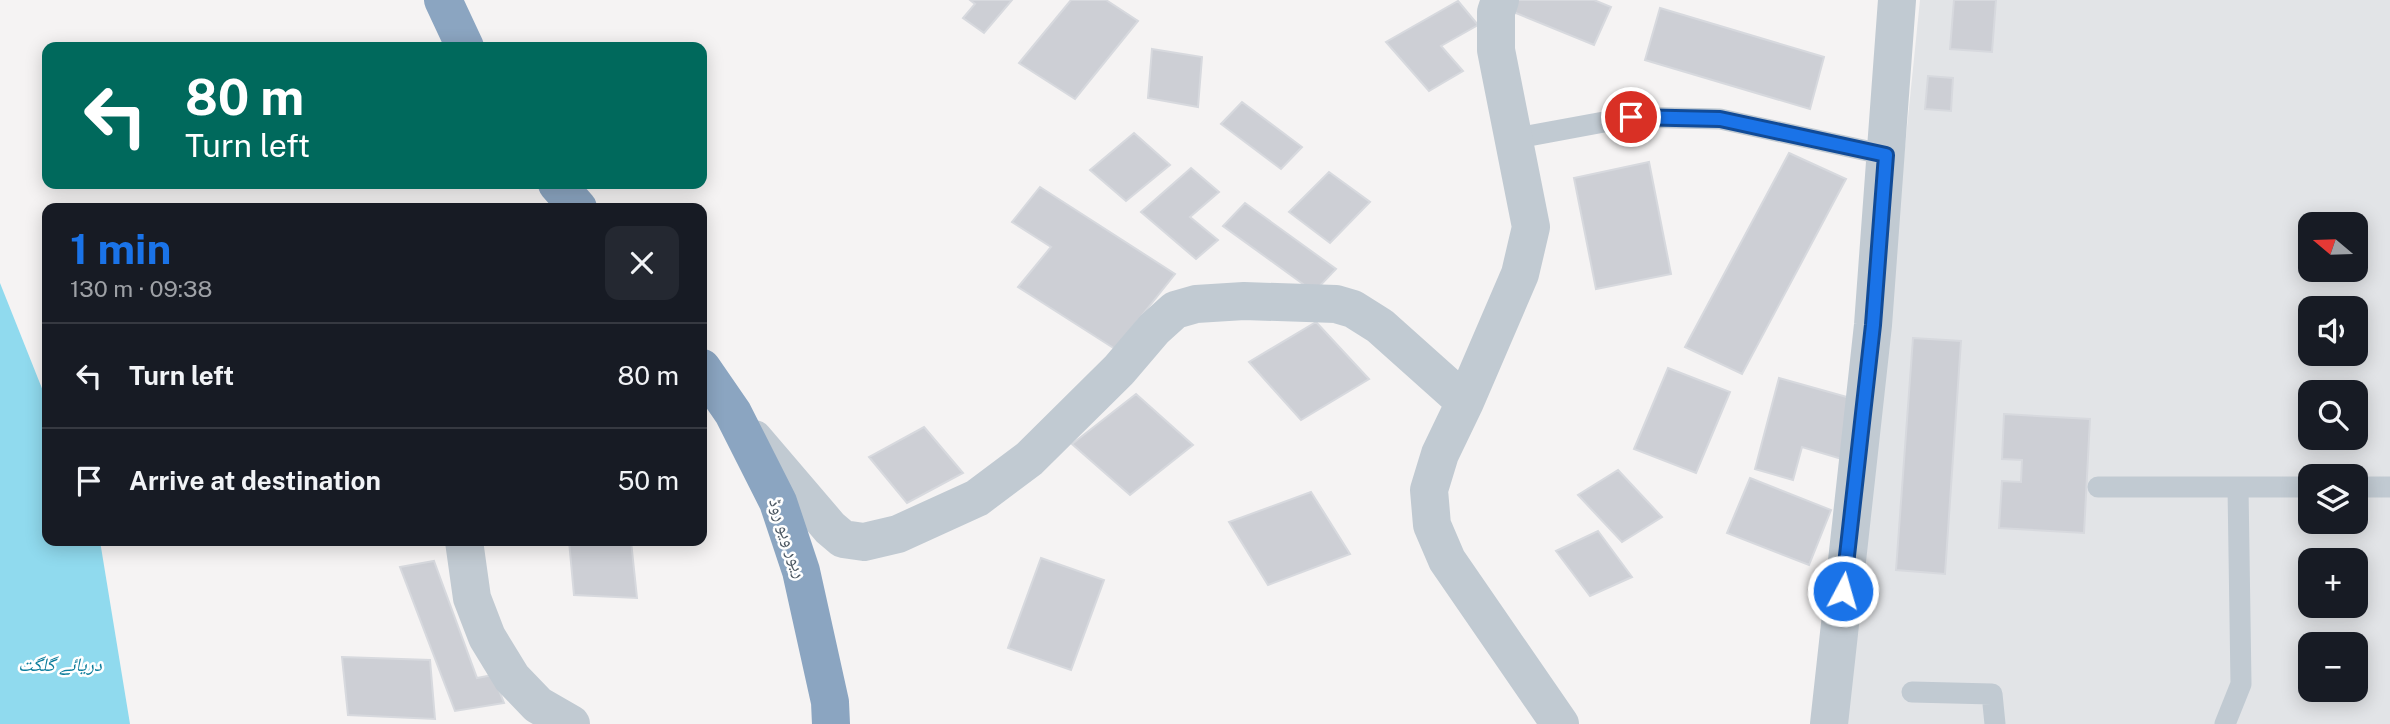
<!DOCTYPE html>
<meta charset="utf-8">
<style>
:root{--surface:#171b24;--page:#242831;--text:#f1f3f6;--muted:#9ea1a6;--line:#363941;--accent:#1a73e8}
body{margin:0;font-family:"Public Sans","Noto Naskh Arabic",sans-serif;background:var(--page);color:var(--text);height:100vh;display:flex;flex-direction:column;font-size:26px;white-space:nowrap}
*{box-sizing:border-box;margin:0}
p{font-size:23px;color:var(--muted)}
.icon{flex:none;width:38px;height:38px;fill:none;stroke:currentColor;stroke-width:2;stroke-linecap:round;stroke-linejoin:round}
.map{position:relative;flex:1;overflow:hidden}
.side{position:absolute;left:42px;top:203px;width:665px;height:343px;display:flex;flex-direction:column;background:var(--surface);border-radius:14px;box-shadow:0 4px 18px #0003}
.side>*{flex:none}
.hud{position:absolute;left:42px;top:42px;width:665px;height:147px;border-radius:14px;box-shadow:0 4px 18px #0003;background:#00695c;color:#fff;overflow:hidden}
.needle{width:46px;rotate:289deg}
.fabs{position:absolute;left:2298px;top:212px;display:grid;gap:14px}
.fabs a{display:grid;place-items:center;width:70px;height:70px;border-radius:14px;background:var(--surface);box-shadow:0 4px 18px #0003;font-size:35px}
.pin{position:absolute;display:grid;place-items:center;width:60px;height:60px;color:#fff;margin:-30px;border:4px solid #fff;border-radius:50%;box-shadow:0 2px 7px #0007}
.me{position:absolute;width:77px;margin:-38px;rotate:6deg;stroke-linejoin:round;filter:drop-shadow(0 0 5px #0008)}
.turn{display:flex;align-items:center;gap:24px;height:147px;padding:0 28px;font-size:32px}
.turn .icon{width:91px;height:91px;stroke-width:2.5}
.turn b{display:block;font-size:49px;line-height:60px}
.round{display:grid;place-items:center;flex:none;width:74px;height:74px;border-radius:14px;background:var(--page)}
.headline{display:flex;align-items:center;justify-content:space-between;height:119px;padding:0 28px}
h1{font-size:42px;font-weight:700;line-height:52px;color:var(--accent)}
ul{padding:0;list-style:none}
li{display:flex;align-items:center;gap:21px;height:105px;padding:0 28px;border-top:2px solid var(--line)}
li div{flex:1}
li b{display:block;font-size:26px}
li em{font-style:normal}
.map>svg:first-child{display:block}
.airport{fill:#e2e4e7;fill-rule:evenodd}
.water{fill:#90daee}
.building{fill:#cdcfd5;stroke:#d7d9de;stroke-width:2}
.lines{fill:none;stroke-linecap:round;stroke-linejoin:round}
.lane{stroke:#c1cad2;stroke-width:21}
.street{stroke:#c1cad2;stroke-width:38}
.highway{stroke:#8ba5c1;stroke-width:38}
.route-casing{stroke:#114b97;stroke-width:18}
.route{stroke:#1a73e8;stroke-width:12}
.labels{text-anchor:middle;stroke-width:5;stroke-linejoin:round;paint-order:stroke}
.street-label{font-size:18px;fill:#4a5661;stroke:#fff}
.water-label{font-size:19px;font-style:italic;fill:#0c7c9b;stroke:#fff}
</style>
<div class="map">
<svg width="2390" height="724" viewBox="0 0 2390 724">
<rect width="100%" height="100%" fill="#f5f3f3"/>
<path class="airport" d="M1920,0H2390V724H1846ZM2310,224H2356V270H2310ZM2310,308H2356V354H2310ZM2310,392H2356V438H2310ZM2310,476H2356V522H2310ZM2310,560H2356V606H2310ZM2310,644H2356V690H2310Z"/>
<path class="water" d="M0,283L47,401V541H100L130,724H0Z"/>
<path class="building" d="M970,0H1012L984,33L963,18L975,4Z
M1071,0H1106L1138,21L1075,99L1019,63Z
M1510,0H1594L1611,7L1594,45L1506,9Z
M1954,0H1996L1992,52L1950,49Z
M1458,1L1478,25L1441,46L1463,71L1429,91L1386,42Z
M1660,8L1824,57L1810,109L1645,60Z
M1152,49L1202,57L1198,107L1148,98Z
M1928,76L1953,78L1951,111L1925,109Z
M1242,102L1302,147L1281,169L1221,124Z
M1134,133L1170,165L1126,201L1090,170Z
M1789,153L1846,179L1742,374L1685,347Z
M1649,162L1671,274L1596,289L1574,178Z
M1191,168L1219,192L1190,217L1218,240L1196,259L1141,212Z
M1329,172L1370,202L1330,243L1289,212Z
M1040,187L1175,274L1115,349L1018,287L1051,247L1012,222Z
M1245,203L1336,269L1314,292L1223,226Z
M1316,322L1369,379L1301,420L1249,362Z
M1913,338L1961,341L1945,574L1896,570Z
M1668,368L1730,392L1696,473L1634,449Z
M1779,378L1861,401L1845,460L1802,447L1793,480L1755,469Z
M1136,394L1193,445L1130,495L1072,444Z
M2004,414L2090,419L2084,533L1999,528L2002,481L2021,482L2022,460L2002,459Z
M924,427L963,473L907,503L869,457Z
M1618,470L1662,517L1622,542L1578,495Z
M1750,478L1831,510L1809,565L1727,533Z
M1311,492L1350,554L1268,585L1229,522Z
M1598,531L1632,577L1590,596L1556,551Z
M569,541H631L637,598L574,595Z
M1041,558L1104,580L1071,670L1008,648Z
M434,561L477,678L493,675L504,703L455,711L400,567Z
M342,657L430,660L435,719L348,715Z"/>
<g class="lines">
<path class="lane" d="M1512,139L1631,117L1720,119L1886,155
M2098,487H2310
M2356,487H2390
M1912,692L1992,694L1995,724
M2225,724L2241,684L2238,487"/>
<path class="street" d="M1500,0L1496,12V50L1531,227L1520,274L1465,402L1440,454L1429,490L1432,525L1447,560L1560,724
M754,439L830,528L843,539L864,542L898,534L977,498L1029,459L1119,370L1154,329L1175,310L1196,304L1244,301L1336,304L1353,309L1380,326L1465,402
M464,541L472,598L487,637L512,678L538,705L571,724
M1829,724L1873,325L1897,0"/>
<path class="highway" d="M443,0L465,47
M557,184L578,208
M702,368L733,413L778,502L801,571L830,702L831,724"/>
</g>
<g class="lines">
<g class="route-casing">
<path id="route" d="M1631,117L1720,119L1886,155L1873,325L1843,591"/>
</g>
<use href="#route" class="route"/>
</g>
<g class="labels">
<g class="street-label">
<text transform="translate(788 538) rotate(71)" y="6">ریور ویو روڈ</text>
</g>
<g class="water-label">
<text x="60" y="671">دریائے گلگت</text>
</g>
</g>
</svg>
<div class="fabs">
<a><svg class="needle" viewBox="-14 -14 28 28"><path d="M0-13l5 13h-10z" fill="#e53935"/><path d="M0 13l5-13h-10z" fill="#9ea1a6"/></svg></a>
<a><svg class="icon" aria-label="sound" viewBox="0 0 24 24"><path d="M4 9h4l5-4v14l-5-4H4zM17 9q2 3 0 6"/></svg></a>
<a><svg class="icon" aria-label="search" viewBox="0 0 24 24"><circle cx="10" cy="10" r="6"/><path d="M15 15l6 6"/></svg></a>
<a><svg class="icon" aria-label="layers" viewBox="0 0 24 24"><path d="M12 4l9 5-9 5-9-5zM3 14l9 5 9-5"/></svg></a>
<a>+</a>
<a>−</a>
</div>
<div class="pin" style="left:1631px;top:117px;background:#d93025"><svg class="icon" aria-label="arrive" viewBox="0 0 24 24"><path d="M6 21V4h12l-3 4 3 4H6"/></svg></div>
<svg class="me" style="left:1843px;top:591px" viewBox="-20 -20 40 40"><circle r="17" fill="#1a73e8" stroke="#fff" stroke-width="3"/><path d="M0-11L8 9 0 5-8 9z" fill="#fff"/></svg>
<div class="hud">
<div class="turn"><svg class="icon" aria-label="left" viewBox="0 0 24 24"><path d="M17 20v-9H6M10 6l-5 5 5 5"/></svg><div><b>80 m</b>Turn left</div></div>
</div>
<section class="side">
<div class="headline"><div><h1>1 min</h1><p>130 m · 09:38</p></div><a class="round"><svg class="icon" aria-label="close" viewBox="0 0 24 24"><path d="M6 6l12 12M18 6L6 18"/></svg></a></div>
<ul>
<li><svg class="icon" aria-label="left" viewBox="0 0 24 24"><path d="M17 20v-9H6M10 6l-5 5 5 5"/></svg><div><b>Turn left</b></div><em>80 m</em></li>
<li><svg class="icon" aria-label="arrive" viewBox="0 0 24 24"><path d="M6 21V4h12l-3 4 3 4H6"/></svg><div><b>Arrive at destination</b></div><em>50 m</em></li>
</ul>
</section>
</div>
